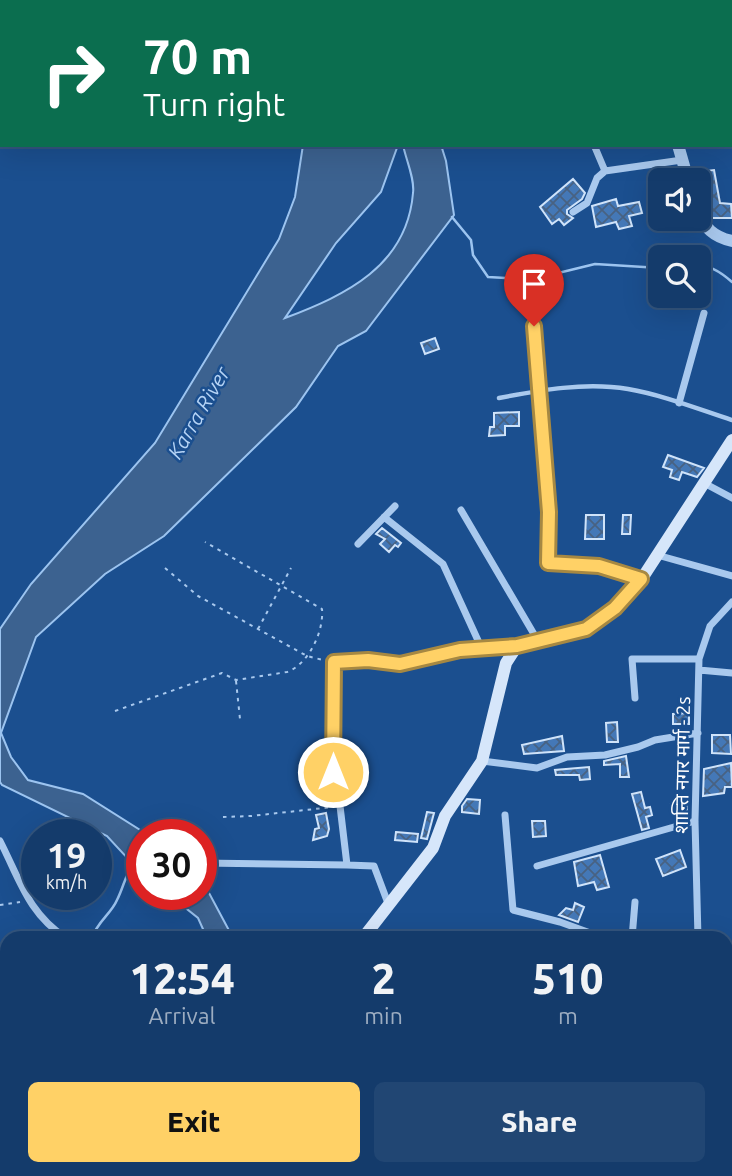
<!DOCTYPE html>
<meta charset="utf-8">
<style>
:root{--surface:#143b6b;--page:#214673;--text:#f1f3f6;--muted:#9dadc1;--line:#33557e;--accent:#ffd166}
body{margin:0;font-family:Ubuntu,"Noto Sans Devanagari",sans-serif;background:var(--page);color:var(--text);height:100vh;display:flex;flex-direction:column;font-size:26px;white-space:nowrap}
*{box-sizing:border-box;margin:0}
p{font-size:23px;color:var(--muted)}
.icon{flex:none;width:38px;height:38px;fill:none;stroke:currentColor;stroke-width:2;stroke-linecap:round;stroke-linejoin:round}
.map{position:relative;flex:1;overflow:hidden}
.drawer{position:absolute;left:0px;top:931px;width:733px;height:245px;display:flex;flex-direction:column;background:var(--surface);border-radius:21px 21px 0 0;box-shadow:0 7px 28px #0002,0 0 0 2px var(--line)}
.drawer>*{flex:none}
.top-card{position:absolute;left:0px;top:0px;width:733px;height:147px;box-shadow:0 7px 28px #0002,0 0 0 2px var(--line);background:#0b6e4f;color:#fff;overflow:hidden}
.controls{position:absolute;left:648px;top:168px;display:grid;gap:14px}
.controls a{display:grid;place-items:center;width:63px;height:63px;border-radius:10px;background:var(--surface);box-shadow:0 7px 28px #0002,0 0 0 2px var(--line);font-size:35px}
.speed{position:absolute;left:21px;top:819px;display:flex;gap:14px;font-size:35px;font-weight:700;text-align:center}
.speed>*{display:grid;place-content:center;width:91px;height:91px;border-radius:50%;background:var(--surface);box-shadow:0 7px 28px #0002,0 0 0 2px var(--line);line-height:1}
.speed small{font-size:18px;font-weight:400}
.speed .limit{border:10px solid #d22;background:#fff;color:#111}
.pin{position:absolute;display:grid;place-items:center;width:60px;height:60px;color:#fff;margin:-72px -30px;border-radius:50% 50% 50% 0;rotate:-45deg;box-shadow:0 0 7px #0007}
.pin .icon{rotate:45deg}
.me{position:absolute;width:77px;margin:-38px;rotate:0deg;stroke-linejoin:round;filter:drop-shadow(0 0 5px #0008)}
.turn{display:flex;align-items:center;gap:24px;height:147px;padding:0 28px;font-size:32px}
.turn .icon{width:91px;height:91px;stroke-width:2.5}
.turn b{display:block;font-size:49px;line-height:60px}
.eta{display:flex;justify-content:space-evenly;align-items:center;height:119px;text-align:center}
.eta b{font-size:42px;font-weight:800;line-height:49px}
.action{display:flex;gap:14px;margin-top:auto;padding:14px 28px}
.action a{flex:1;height:80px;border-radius:10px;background:var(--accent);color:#111;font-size:28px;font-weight:800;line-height:80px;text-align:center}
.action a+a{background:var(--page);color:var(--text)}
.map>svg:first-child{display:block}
.water{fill:#3c6290;stroke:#9cc4f0;stroke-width:2}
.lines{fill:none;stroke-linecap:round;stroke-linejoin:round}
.stream{stroke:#9cc4f0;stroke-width:2.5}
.building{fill:url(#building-cross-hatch);stroke:#cfe3fa;stroke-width:2}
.path{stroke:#a9c9ee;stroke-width:2;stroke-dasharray:3.5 5;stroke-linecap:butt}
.service{stroke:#a9c9ee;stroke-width:4.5}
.minor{stroke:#a9c9ee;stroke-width:7}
.tertiary{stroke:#a9c9ee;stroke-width:12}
.secondary{stroke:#d6e6fa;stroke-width:12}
.route-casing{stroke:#a68842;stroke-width:18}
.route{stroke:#ffd166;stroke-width:12}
.labels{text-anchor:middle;stroke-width:5;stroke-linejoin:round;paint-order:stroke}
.street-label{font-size:19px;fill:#fff;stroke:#1b4f8f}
.water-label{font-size:21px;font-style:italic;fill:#b5d3f5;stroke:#1b4f8f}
</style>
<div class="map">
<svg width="732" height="1176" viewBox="0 0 732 1176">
<defs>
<pattern id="building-cross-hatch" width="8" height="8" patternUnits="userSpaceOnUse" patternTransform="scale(1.75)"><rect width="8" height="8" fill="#4478b7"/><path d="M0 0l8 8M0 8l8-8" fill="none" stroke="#486282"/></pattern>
</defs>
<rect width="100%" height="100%" fill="#1b4f8f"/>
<path class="water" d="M303,145H398L381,192L336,243L285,318C346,295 407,266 413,193C415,179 406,160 403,145H441L446,161L454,215L366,331L338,346L296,407L164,536L105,574L36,637L1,733L11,757L28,780L83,794L148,835H142V874L107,836L2,785L0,782V629L31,584L155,443L279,239L295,197Z
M201,878L232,936L233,938H207L198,918L168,894H201Z"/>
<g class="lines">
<path class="stream" d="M452,217L471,240L473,255L488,277L522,279L546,276L595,264L660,268
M698,265C710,265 723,274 732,282
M92,938C97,922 111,914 117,900C124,886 125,875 134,863
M0,973L7,971
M188,1176L211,1173L214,1176"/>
</g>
<path class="building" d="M714,170L720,203L731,204L732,218H711L703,204L697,172Z
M573,179L585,193L582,199L567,210V214L573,218L564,225L559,219L552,224L540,207Z
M616,199L618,206L639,202L642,213L629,216L632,226L619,229L616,222L596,227L592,206Z
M435,338L439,349L425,354L421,343Z
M519,412V426H505V435L489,436L490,427H494V413Z
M668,455L704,468L697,477L682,472L679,480L670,477L672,470L663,467Z
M586,515H604V539H585Z
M623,515H631L630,534H622Z
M382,528L401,543L398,547L395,545L389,552L380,544L385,539L376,534Z
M689,713V724H673V714Z
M617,722L618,742H607L606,723Z
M712,735H730L731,754L712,753Z
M562,736L564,751L524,754L522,745Z
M626,756L629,777H620V764L604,765V761Z
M731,763L732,787H725L724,793L703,796L704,769Z
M589,767L590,779L580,780L579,775H556L555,770Z
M641,792L645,808L650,807L652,815L646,817L649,828L642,830L632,794Z
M467,799L480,800L479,814L462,812V806Z
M686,801L687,813L673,815L671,804Z
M427,812L434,813L427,839L421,838Z
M326,813L329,829L327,836L313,840L315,829L319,828L316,815Z
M532,821H545L546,836L533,837Z
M396,832L418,834L417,842L395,840Z
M680,850L686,867L663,876L656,859Z
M600,855L609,887L597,890L594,882L578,886L574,862Z
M575,903L584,907L578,922L559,915L566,908L573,910Z"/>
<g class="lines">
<path class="path" d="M165,568L198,596L307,656L327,661
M258,629L291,568
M236,681L240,719
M115,711L222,673L236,680L287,672C309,664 324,631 322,609L205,542
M223,817L251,816L333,807
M0,905L20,902
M0,949L7,947
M0,989L7,984
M0,1021L7,1031
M0,1059L7,1060
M0,1071L7,1067
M48,1176V1169"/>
<path class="service" d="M534,326L549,512L548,563L599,566L640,579
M499,398C541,390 585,382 628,389C663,395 698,409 732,420"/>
<path class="minor" d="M594,145L605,171
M573,212L587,203L597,178L605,171L682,160
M679,403L704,313
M704,483L732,498
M461,510L538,641
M384,517L443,564L481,647
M358,544L395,506
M657,555L732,576
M699,670L732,673
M635,698L632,659H699
M482,761L537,768L567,757L605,755L638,747L655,740L698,733
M505,815L513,910L560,922L604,938
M0,841C20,880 28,913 66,938
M201,863L347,865
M537,866L695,821
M389,906L374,866L347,865L340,806L333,772L334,662L368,660L400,664L460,650L517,646
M367,934L379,938
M632,938L635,902
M698,938L695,821L699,659L710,626L732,602
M726,958H732
M726,1027H732
M403,1169V1176
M457,1172L487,1176
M664,1176V1169"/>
<path class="tertiary" d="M601,0L604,2
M678,145L688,180
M698,211C704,228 714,237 732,241"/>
<path class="secondary" d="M363,938L433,848L445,816L482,761L506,663L517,646L586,629L615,608L641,580L732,440
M0,1136L7,1133"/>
</g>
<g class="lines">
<g class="route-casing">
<path id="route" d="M333,772L334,662L368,660L400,664L460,650L517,646L586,629L615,608L641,579L599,566L548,563L549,512L534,326"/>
</g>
<use href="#route" class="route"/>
</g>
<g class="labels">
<g class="street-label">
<text transform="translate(682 765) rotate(-89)" y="7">शान्ति नगर मार्ग - 2s</text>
</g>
<g class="water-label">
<text transform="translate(199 413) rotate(-60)" y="7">Karra River</text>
</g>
</g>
</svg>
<div class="controls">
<a><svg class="icon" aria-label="sound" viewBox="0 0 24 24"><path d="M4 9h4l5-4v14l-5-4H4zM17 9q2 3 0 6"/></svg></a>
<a><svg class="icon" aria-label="search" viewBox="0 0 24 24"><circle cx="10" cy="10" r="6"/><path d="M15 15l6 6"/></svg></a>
</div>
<div class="speed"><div>19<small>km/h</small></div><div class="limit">30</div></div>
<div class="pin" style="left:534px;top:326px;background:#d93025"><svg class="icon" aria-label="arrive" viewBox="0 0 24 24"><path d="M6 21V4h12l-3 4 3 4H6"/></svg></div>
<svg class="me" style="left:333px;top:772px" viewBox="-20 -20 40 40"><circle r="17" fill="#ffd166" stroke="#fff" stroke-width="3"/><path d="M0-11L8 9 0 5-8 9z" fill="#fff"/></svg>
<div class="top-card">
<div class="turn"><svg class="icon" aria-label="right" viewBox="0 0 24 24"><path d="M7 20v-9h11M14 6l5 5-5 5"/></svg><div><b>70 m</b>Turn right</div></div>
</div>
<section class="drawer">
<div class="eta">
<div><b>12:54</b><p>Arrival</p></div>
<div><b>2</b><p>min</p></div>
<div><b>510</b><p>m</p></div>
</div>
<div class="action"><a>Exit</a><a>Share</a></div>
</section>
</div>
